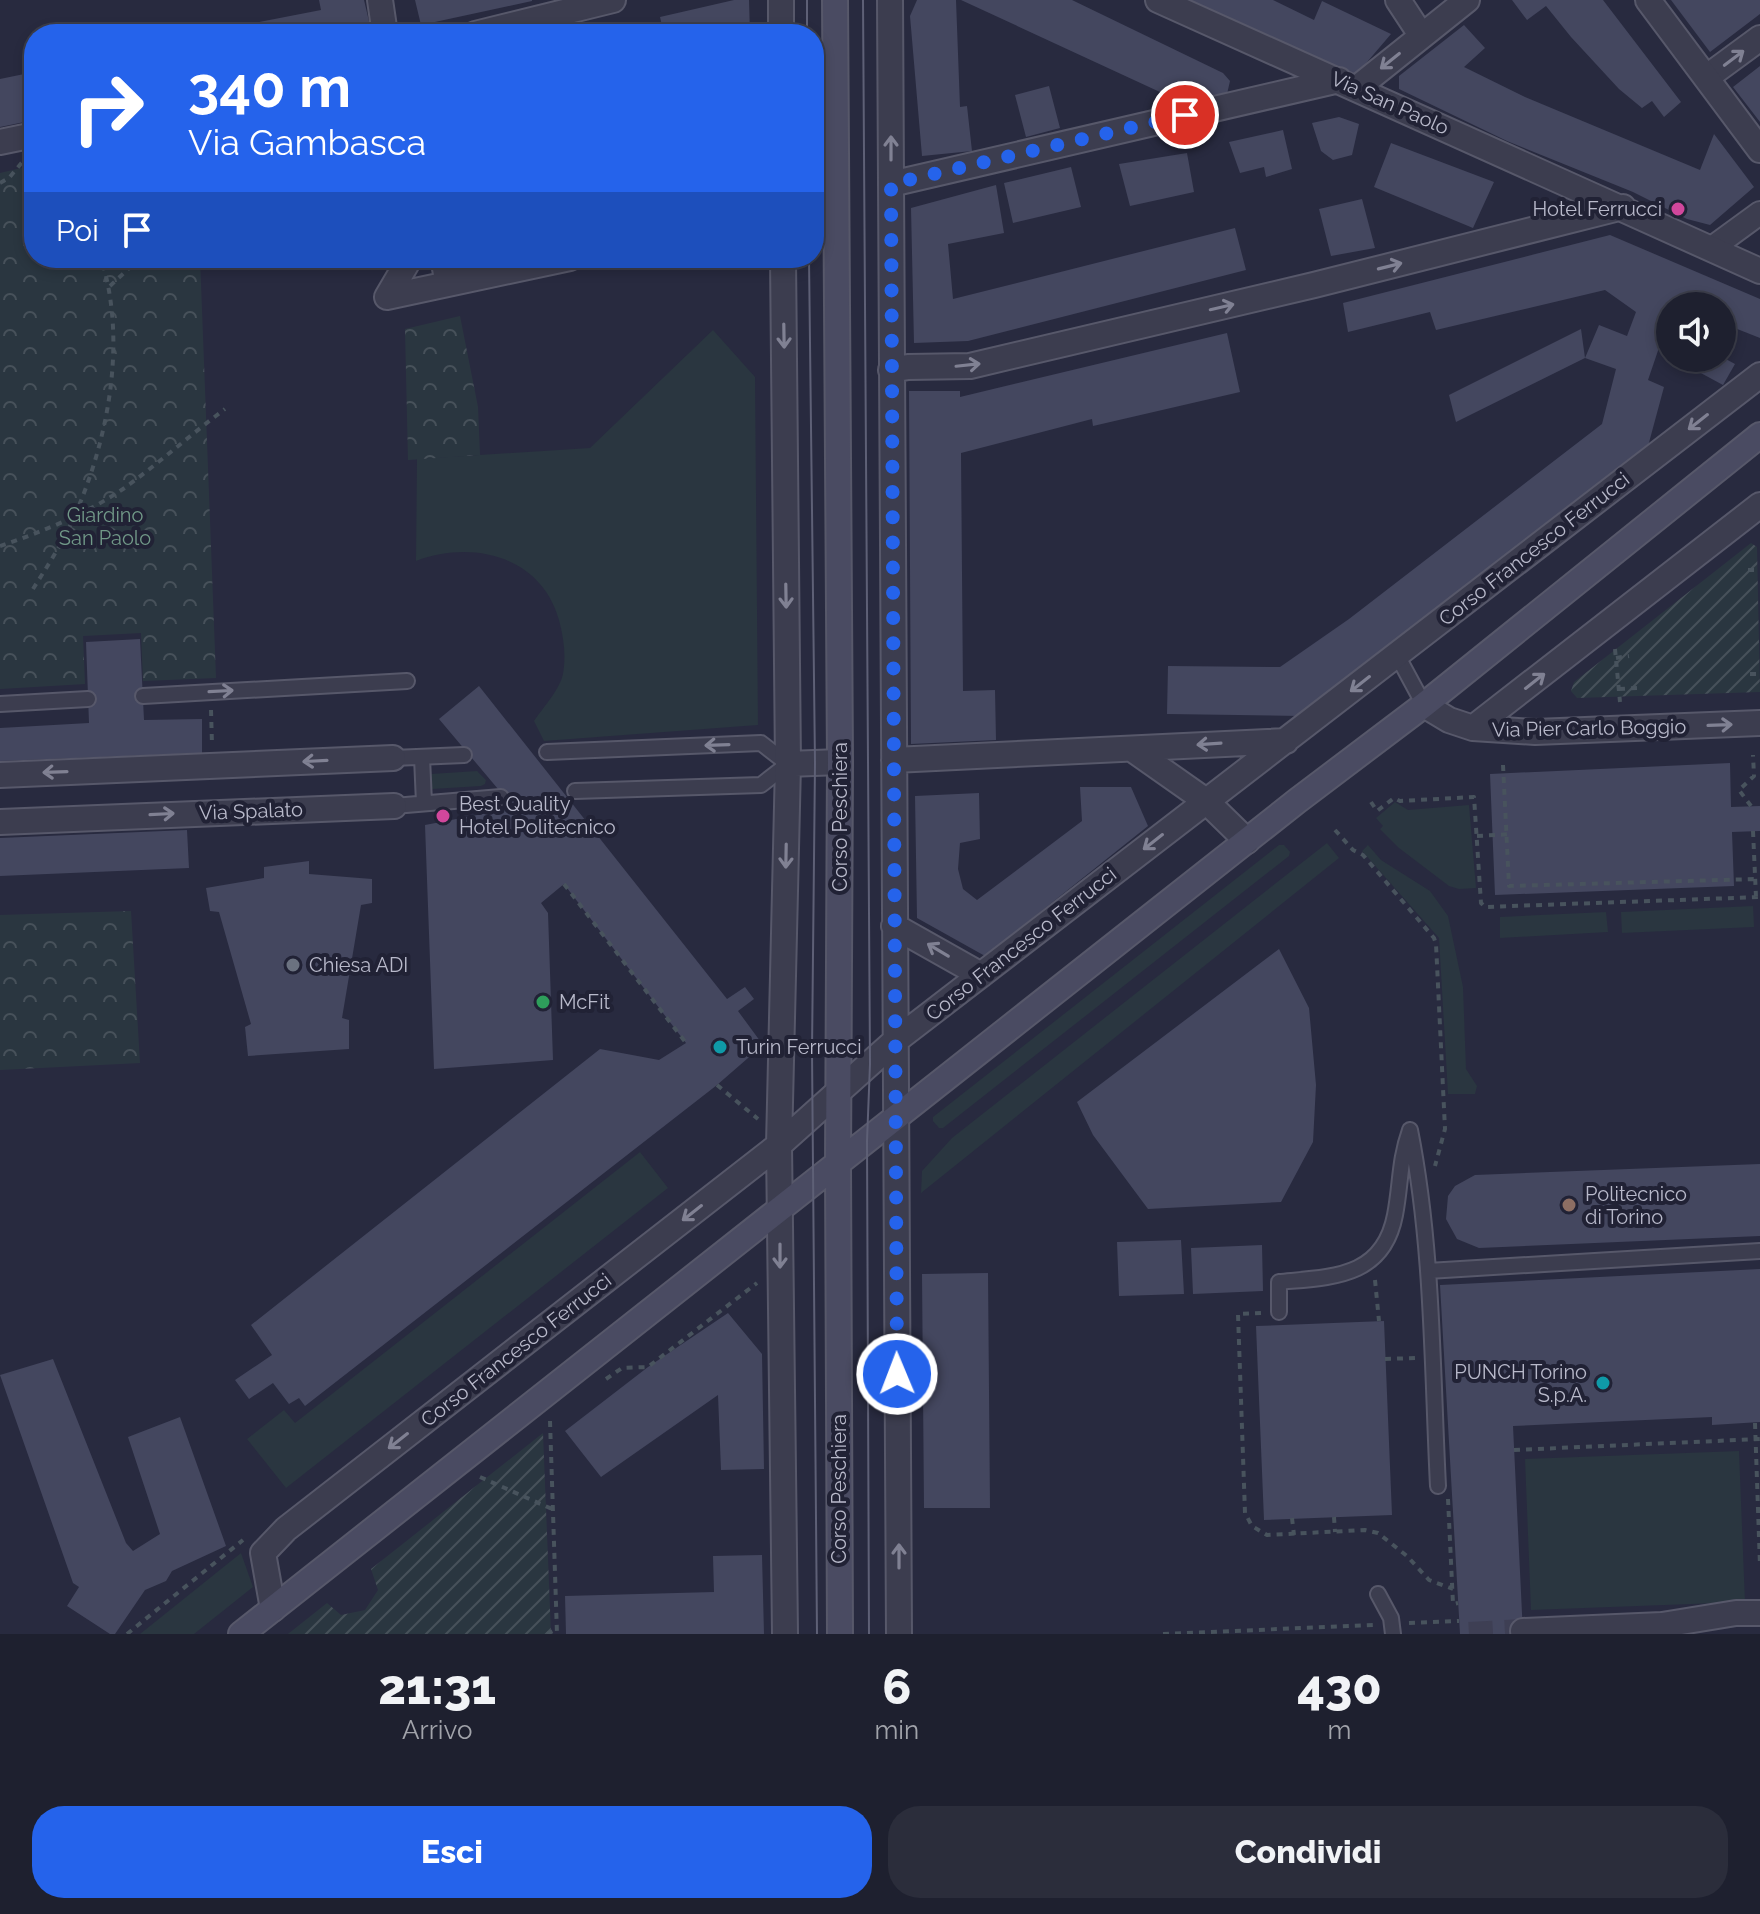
<!DOCTYPE html>
<html lang="it">
<style>
:root{--surface:#1e202f;--page:#2b2d3b;--text:#f1f3f6;--muted:#a1a3aa;--line:#3c3e4b;--accent:#2563eb}
body{margin:0;font-family:Raleway,sans-serif;background:var(--page);color:var(--text);height:100vh;display:flex;flex-direction:column;font-size:30px;white-space:nowrap}
*{box-sizing:border-box;margin:0}
p{font-size:26px;color:var(--muted)}
.icon{flex:none;width:44px;height:44px;fill:none;stroke:currentColor;stroke-width:2;stroke-linecap:round;stroke-linejoin:round}
.map{position:relative;height:1634px;overflow:hidden}
.sheet{display:flex;flex-direction:column;background:var(--surface);flex:1}
.sheet>*{flex:none}
.banner{position:absolute;left:24px;top:24px;width:800px;height:244px;border-radius:32px;box-shadow:0 4px 12px #0003,0 0 0 2px var(--line);background:#2563eb;color:#fff;overflow:hidden}
.controls{position:absolute;left:1656px;top:292px;display:grid;gap:16px}
.controls a{display:grid;place-items:center;width:80px;height:80px;border-radius:50%;background:var(--surface);box-shadow:0 4px 12px #0003,0 0 0 2px var(--line);font-size:40px}
.pin{position:absolute;display:grid;place-items:center;width:68px;height:68px;color:#fff;margin:-34px;border:4px solid #fff;border-radius:50%;box-shadow:0 2px 8px #0007}
.me{position:absolute;width:88px;margin:-44px;rotate:359deg;stroke-linejoin:round;filter:drop-shadow(0 0 6px #0008)}
.turn{display:flex;align-items:center;gap:28px;height:168px;padding:0 32px;font-size:36px}
.turn .icon{width:104px;height:104px;stroke-width:2.5}
.turn b{display:block;font-size:56px;line-height:68px}
.then{display:flex;align-items:center;height:76px;padding:0 32px;background:#0003;gap:16px;font-size:30px}
.eta{display:flex;justify-content:space-evenly;align-items:center;height:136px;text-align:center}
.eta b{font-size:48px;font-weight:800;line-height:56px}
.cta{display:flex;gap:16px;margin-top:auto;padding:16px 32px}
.cta a{flex:1;height:92px;border-radius:32px;background:var(--accent);color:#fff;font-size:32px;font-weight:800;line-height:92px;text-align:center}
.cta a+a{background:var(--page);color:var(--text)}
.map>svg:first-child{display:block}
.grass{fill:#2a3640}
.forest{fill:url(#forest-crowns)}
.garden{fill:url(#garden-furrows)}
.building{fill:#44475f}
.lines{fill:none;stroke-linecap:round;stroke-linejoin:round}
.minor-tunnel{stroke:#3e3f54;stroke-width:24;stroke-dasharray:24 12;stroke-linecap:butt}
.service-casing{stroke:#57586a;stroke-width:18}
.pedestrian-casing{stroke:#57586a;stroke-width:26}
.minor-casing{stroke:#57586a;stroke-width:28}
.tertiary-casing{stroke:#57586a;stroke-width:28}
.secondary-casing{stroke:#57586a;stroke-width:28}
.path{stroke:#48535d;stroke-width:4;stroke-dasharray:6 6;stroke-linecap:butt}
.service{stroke:#3c3d4f;stroke-width:14}
.pedestrian{stroke:#3c3d4f;stroke-width:22}
.minor{stroke:#3c3d4f;stroke-width:24}
.tertiary{stroke:#3c3d4f;stroke-width:24}
.secondary{stroke:#4a4b62;stroke-width:24}
.tram{stroke:#5e6076;stroke-width:2}
.oneway{stroke:#808193}
.route{stroke:#2563eb;stroke-width:14;stroke-dasharray:0 25.2}
.hotel-dot{fill:#d1479c;stroke:#212235;stroke-width:3}
.worship-dot{fill:#6b7280;stroke:#212235;stroke-width:3}
.leisure-dot{fill:#2e9e5b;stroke:#212235;stroke-width:3}
.culture-dot{fill:#0f9aa8;stroke:#212235;stroke-width:3}
.education-dot{fill:#8d6e63;stroke:#212235;stroke-width:3}
.labels{text-anchor:middle;stroke-width:8;stroke-linejoin:round;paint-order:stroke}
.street-label{font-size:20px;fill:#b8b9ca;stroke:#212235}
.poi-label{font-size:20px;fill:#b8b9ca;stroke:#212235;text-anchor:start}
.park-label{font-size:20px;fill:#719988;stroke:#212235}
</style>
<div class="map">
<svg width="1760" height="1634" viewBox="0 0 1760 1634">
<defs>
<pattern id="forest-crowns" width="20" height="18" patternUnits="userSpaceOnUse" patternTransform="scale(2)"><rect width="20" height="18" fill="#2a3640"/><path d="M2 6a3 3 0 1 1 6 0M12 15a3 3 0 1 1 6 0" fill="none" stroke="#47515a"/></pattern>
<pattern id="garden-furrows" width="10" height="10" patternUnits="userSpaceOnUse" patternTransform="scale(2)"><rect width="10" height="10" fill="#2a3640"/><path d="M-1 1l2-2M0 10L10 0M9 11l2-2" fill="none" stroke="#47515a"/></pattern>
</defs>
<rect width="100%" height="100%" fill="#282a3f"/>
<path class="grass" d="M713,330L755,377L758,725L544,741L534,721C543,708 560,689 563,674C566,656 564,641 560,624C544,557 474,539 416,561L417,459L590,448Z
M477,771L486,780L485,784L481,786L432,789L431,774Z
M1395,802L1408,810L1469,805L1476,888L1459,889L1449,886L1399,848L1380,829L1383,826L1376,818Z
M1327,843L1339,858L921,1193L922,1171L952,1138Z
M1279,845H1284L1290,852L1289,856L943,1128H939L933,1121V1117Z
M1368,845L1381,860L1430,891L1448,916L1463,987L1466,1069L1477,1086L1475,1094H1448L1439,938L1362,851Z
M1753,906L1754,927L1622,933L1621,912Z
M1606,912L1608,932L1500,938V917Z
M640,1152L668,1188L286,1488L247,1439L284,1410L295,1423Z
M1739,1451L1745,1602L1531,1610L1525,1459Z
M241,1553L253,1587L194,1634H140Z"/>
<path class="forest" d="M34,165V258H200L216,678L143,681L141,633L83,636L85,684L0,689V173Z
M460,316L478,407L480,455L408,460L405,329Z
M131,911L140,1063L0,1070V915Z"/>
<path class="garden" d="M1751,543L1757,547L1760,692L1577,698L1571,691L1574,682Z
M543,1433L551,1634H288L327,1603L341,1615L365,1610L378,1590L371,1569Z"/>
<path class="building" d="M319,0H364L372,34H197L321,10Z
M415,0H532V1L421,25Z
M734,0H749L750,34H664L660,17Z
M917,0H956L960,107L967,106L972,151L922,156L910,16Z
M961,0H1072L1223,73L1230,81L1227,94L1218,100L1196,89L1188,105Z
M1190,0H1273L1314,20L1322,1L1391,34L1356,75Z
M1512,0H1603L1681,102L1664,117L1652,101L1642,108L1619,89L1571,37L1546,6L1527,20Z
M1671,0H1760V14L1710,52Z
M652,24L654,34H615V33Z
M1464,25L1485,48L1464,67L1525,97L1700,170L1714,134L1754,187L1710,225L1687,219L1633,192L1507,141L1399,89V76Z
M1760,66V122L1733,87Z
M34,72V120L0,127V79Z
M1049,86L1060,128L1026,137L1015,95Z
M1339,117L1359,124L1352,155L1333,160L1321,151L1312,123Z
M1283,130L1292,169L1266,177L1264,167L1240,173L1229,142Z
M1391,143L1494,182L1473,228L1374,187Z
M1187,153L1194,192L1130,206L1119,164Z
M1071,167L1081,207L1013,223L1004,183Z
M996,185L1004,233L948,244L953,299L1235,228L1246,270L968,341L914,343L911,208Z
M1362,199L1375,248L1331,256L1319,209Z
M1610,235L1760,299V338L1722,323V306H1670V339L1663,336L1648,380L1664,387L1647,450L1301,716L1167,714L1168,666L1280,667L1349,619L1602,424L1616,369L1585,358L1599,325L1627,336L1636,312L1605,290L1436,330L1430,312L1348,332L1343,303Z
M1581,329L1585,358L1456,422L1449,395Z
M1227,333L1240,392L1093,426L1092,419L961,453L963,691L995,690L996,740L911,744L909,391H960V397Z
M1722,357L1735,364L1723,385L1673,358Z
M140,639L144,720L202,719V753L0,761V728L89,723L86,642Z
M479,686L727,999L745,987L754,999L738,1011L763,1045L717,1085L305,1406L299,1398L289,1404L273,1383L249,1399L235,1380L272,1355L251,1325L600,1049L659,1060L686,1043L564,884L541,903L548,913L553,1060L434,1069L425,825L514,808L439,719Z
M1730,763L1731,807L1760,806V831L1732,832L1734,886L1495,895L1490,774Z
M1080,787H1131L1148,826L985,956L917,918L915,796L979,793L980,839L960,843L958,869L963,889L977,900L1082,821Z
M187,830L189,868L0,876V838Z
M309,861V874L372,879V903L361,905L342,1018L349,1020V1049L248,1056L245,1027L251,1024L219,912L210,911L206,888L264,878V867Z
M1279,949L1309,1008L1316,1085L1313,1142L1281,1202L1148,1209L1093,1135L1077,1102Z
M1760,1164V1236L1479,1248L1457,1239L1446,1219L1448,1196L1455,1186L1475,1175Z
M1181,1240L1184,1294L1119,1296L1117,1242Z
M1262,1245L1263,1291L1193,1294L1191,1248Z
M1760,1269V1422L1712,1425V1417L1513,1426L1523,1634H1460L1440,1285Z
M988,1273L990,1508H924L922,1274Z
M728,1313L762,1354L764,1469L721,1470L718,1395L601,1477L565,1431L648,1367Z
M1384,1321L1392,1515L1264,1520L1256,1326Z
M53,1359L126,1543L133,1551L160,1534L128,1437L180,1417L226,1546L172,1571L166,1581L145,1590L115,1634H110L67,1606L79,1587L73,1583L0,1375Z
M762,1555L764,1634H566L565,1596L714,1592L713,1556Z"/>
<g class="lines">
<path class="minor-tunnel" d="M1469,1634L1523,1631"/>
<g class="service-casing">
<path id="service" d="M1397,655L1424,705
M143,696L407,681
M0,704L88,699
M547,752L761,743L788,764L761,785L575,791
M422,757L424,803
M393,758L464,755
M394,806L501,797
M1410,1130C1433,1246 1432,1367 1438,1486
M1428,1271L1760,1251
M1279,1312V1282C1332,1277 1383,1278 1395,1215C1401,1184 1399,1161 1410,1130
M1378,1594L1391,1618L1393,1634"/>
</g>
<g class="pedestrian-casing">
<path id="pedestrian" d="M1712,248L1760,213"/>
</g>
<g class="minor-casing">
<path id="minor" d="M380,0L385,34
M781,0V34
M890,0L899,1634
M1158,0L1760,271
M1398,0L1421,35
M475,34L613,0
M1707,77L1760,38
M1357,88L1467,0
M0,142L34,135
M891,184L1339,80
M443,258L448,284
M783,258L788,764L779,1145L785,1634
M387,297L570,258
M387,297L410,258
M891,370L908,367L970,366L1314,285L1623,207
M1424,705L1449,720L1473,728L1535,732L1760,723
M1473,728L1760,505
M1132,749L1206,801L1247,841
M894,760L1286,741
M788,764L840,762
M0,775L393,758
M0,822L394,806
M894,926L981,975
M273,1609L263,1553L286,1529L779,1145L895,1041L1760,375
M1523,1631L1662,1625L1736,1613H1760"/>
</g>
<g class="tertiary-casing">
<path id="tertiary" d="M1648,0L1760,150"/>
</g>
<g class="secondary-casing">
<path id="secondary" d="M835,0L840,762L838,1164L840,1634
M241,1634L1297,801L1424,705L1760,435"/>
</g>
<path class="path" d="M0,183L9,178L24,160
M110,286L140,258
M0,546C42,532 86,514 123,489C158,464 190,435 225,409
M1748,570H1760
M33,589C48,565 64,541 75,515C109,437 127,340 101,258
M1615,649L1620,702
M1616,658L1629,656
M1750,674H1760
M1619,689L1638,688
M211,710L212,745
M1503,765L1509,886L1755,879
M1371,802L1377,811L1394,798L1400,801L1474,797L1481,903L1485,907L1760,897
M1751,806L1739,790L1754,776L1753,755
M1335,830L1353,850L1363,855L1434,938L1436,944L1445,1129L1435,1166
M1753,831L1756,897
M1477,836L1512,834
M564,884L686,1043
M717,1085L758,1119
M1375,1280L1379,1321
M1261,1313L1238,1314L1245,1513L1252,1526L1267,1535L1365,1530L1378,1533L1407,1556L1429,1580L1453,1589
M1385,1359L1415,1358
M606,1379L622,1368L648,1367L757,1283
M550,1421L557,1634
M1755,1423L1760,1566
M1514,1450L1760,1439
M480,1477L552,1509
M1448,1499L1453,1604L1458,1603
M1334,1517L1335,1532
M1292,1518L1294,1535
M1409,1623L1459,1621
M127,1634L243,1540
M547,1634L557,1629
M1163,1634L1373,1625"/>
<use href="#service" class="service"/>
<use href="#pedestrian" class="pedestrian"/>
<use href="#minor" class="minor"/>
<use href="#tertiary" class="tertiary"/>
<use href="#secondary" class="secondary"/>
<path class="tram" d="M807,0V34
M863,0L870,1064L867,1141L869,1634
M809,258L815,763L812,1051L817,1634"/>
</g>
<defs><path id="oneway-shaft" d="M-6 0H5M1.5-3L5.5 0L1.5 3" fill="none" stroke-width="1.6" stroke-linecap="round" stroke-linejoin="round" transform="scale(2)"/></defs>
<g class="oneway">
<use href="#oneway-shaft" transform="translate(1734 58) rotate(-37)"/>
<use href="#oneway-shaft" transform="translate(1390 61) rotate(141)"/>
<use href="#oneway-shaft" transform="translate(891 148) rotate(-90)"/>
<use href="#oneway-shaft" transform="translate(1390 266) rotate(-14)"/>
<use href="#oneway-shaft" transform="translate(1222 307) rotate(-13)"/>
<use href="#oneway-shaft" transform="translate(784 336) rotate(89)"/>
<use href="#oneway-shaft" transform="translate(968 365) rotate(-6)"/>
<use href="#oneway-shaft" transform="translate(1698 422) rotate(142)"/>
<use href="#oneway-shaft" transform="translate(786 596) rotate(89)"/>
<use href="#oneway-shaft" transform="translate(1535 681) rotate(-38)"/>
<use href="#oneway-shaft" transform="translate(1360 684) rotate(142)"/>
<use href="#oneway-shaft" transform="translate(221 691) rotate(-3)"/>
<use href="#oneway-shaft" transform="translate(1720 725) rotate(-2)"/>
<use href="#oneway-shaft" transform="translate(1209 744) rotate(176)"/>
<use href="#oneway-shaft" transform="translate(717 745) rotate(178)"/>
<use href="#oneway-shaft" transform="translate(315 761) rotate(177)"/>
<use href="#oneway-shaft" transform="translate(55 772) rotate(178)"/>
<use href="#oneway-shaft" transform="translate(162 814) rotate(-3)"/>
<use href="#oneway-shaft" transform="translate(1153 842) rotate(142)"/>
<use href="#oneway-shaft" transform="translate(786 856) rotate(91)"/>
<use href="#oneway-shaft" transform="translate(938 950) rotate(-149)"/>
<use href="#oneway-shaft" transform="translate(692 1213) rotate(142)"/>
<use href="#oneway-shaft" transform="translate(780 1256) rotate(90)"/>
<use href="#oneway-shaft" transform="translate(398 1441) rotate(142)"/>
<use href="#oneway-shaft" transform="translate(899 1556) rotate(-90)"/>
</g>
<g class="lines">
<path class="route" d="M897,1374L891,184L1185,115"/>
</g>
<g class="hotel-dot">
<circle cx="1678" cy="209" r="8"/>
<circle cx="443" cy="816" r="8"/>
</g>
<circle class="worship-dot" cx="293" cy="965" r="8"/>
<circle class="leisure-dot" cx="543" cy="1002" r="8"/>
<g class="culture-dot">
<circle cx="720" cy="1047" r="8"/>
<circle cx="1603" cy="1383" r="8"/>
</g>
<circle class="education-dot" cx="1569" cy="1205" r="8"/>
<g class="labels">
<g class="street-label">
<text transform="translate(1390 103) rotate(24)" y="7">Via San Paolo</text>
<text transform="translate(1534 549) rotate(-38)" y="7">Corso Francesco Ferrucci</text>
<text transform="translate(1589 728) rotate(-1)" y="7">Via Pier Carlo Boggio</text>
<text transform="translate(251 811) rotate(-2)" y="7">Via Spalato</text>
<text transform="translate(840 817) rotate(-90)" y="7">Corso Peschiera</text>
<text transform="translate(1021 944) rotate(-38)" y="7">Corso Francesco Ferrucci</text>
<text transform="translate(516 1350) rotate(-38)" y="7">Corso Francesco Ferrucci</text>
<text transform="translate(839 1489) rotate(-90)" y="7">Corso Peschiera</text>
</g>
<g class="poi-label">
<text x="1662" y="216" text-anchor="end">Hotel Ferrucci</text>
<text x="459" y="811">Best Quality<tspan x="459" dy="23">Hotel Politecnico</tspan></text>
<text x="309" y="972">Chiesa ADI</text>
<text x="559" y="1009">McFit</text>
<text x="736" y="1054">Turin Ferrucci</text>
<text x="1585" y="1201">Politecnico<tspan x="1585" dy="23">di Torino</tspan></text>
<text x="1587" y="1379" text-anchor="end">PUNCH Torino<tspan x="1587" dy="23">S.p.A.</tspan></text>
</g>
<g class="park-label">
<text x="105" y="522">Giardino<tspan x="105" dy="23">San Paolo</tspan></text>
</g>
</g>
</svg>
<div class="controls">
<a><svg class="icon" aria-label="sound" viewBox="0 0 24 24"><path d="M4 9h4l5-4v14l-5-4H4zM17 9q2 3 0 6"/></svg></a>
</div>
<div class="pin" style="left:1185px;top:115px;background:#d93025"><svg class="icon" aria-label="arrive" viewBox="0 0 24 24"><path d="M6 21V4h12l-3 4 3 4H6"/></svg></div>
<svg class="me" style="left:897px;top:1374px" viewBox="-20 -20 40 40"><circle r="17" fill="#2563eb" stroke="#fff" stroke-width="3"/><path d="M0-11L8 9 0 5-8 9z" fill="#fff"/></svg>
<div class="banner">
<div class="turn"><svg class="icon" aria-label="right" viewBox="0 0 24 24"><path d="M7 20v-9h11M14 6l5 5-5 5"/></svg><div><b>340 m</b>Via Gambasca</div></div>
<div class="then">Poi<svg class="icon" aria-label="arrive" viewBox="0 0 24 24"><path d="M6 21V4h12l-3 4 3 4H6"/></svg></div>
</div>
</div>
<section class="sheet">
<div class="eta">
<div><b>21:31</b><p>Arrivo</p></div>
<div><b>6</b><p>min</p></div>
<div><b>430</b><p>m</p></div>
</div>
<div class="cta"><a>Esci</a><a>Condividi</a></div>
</section>
